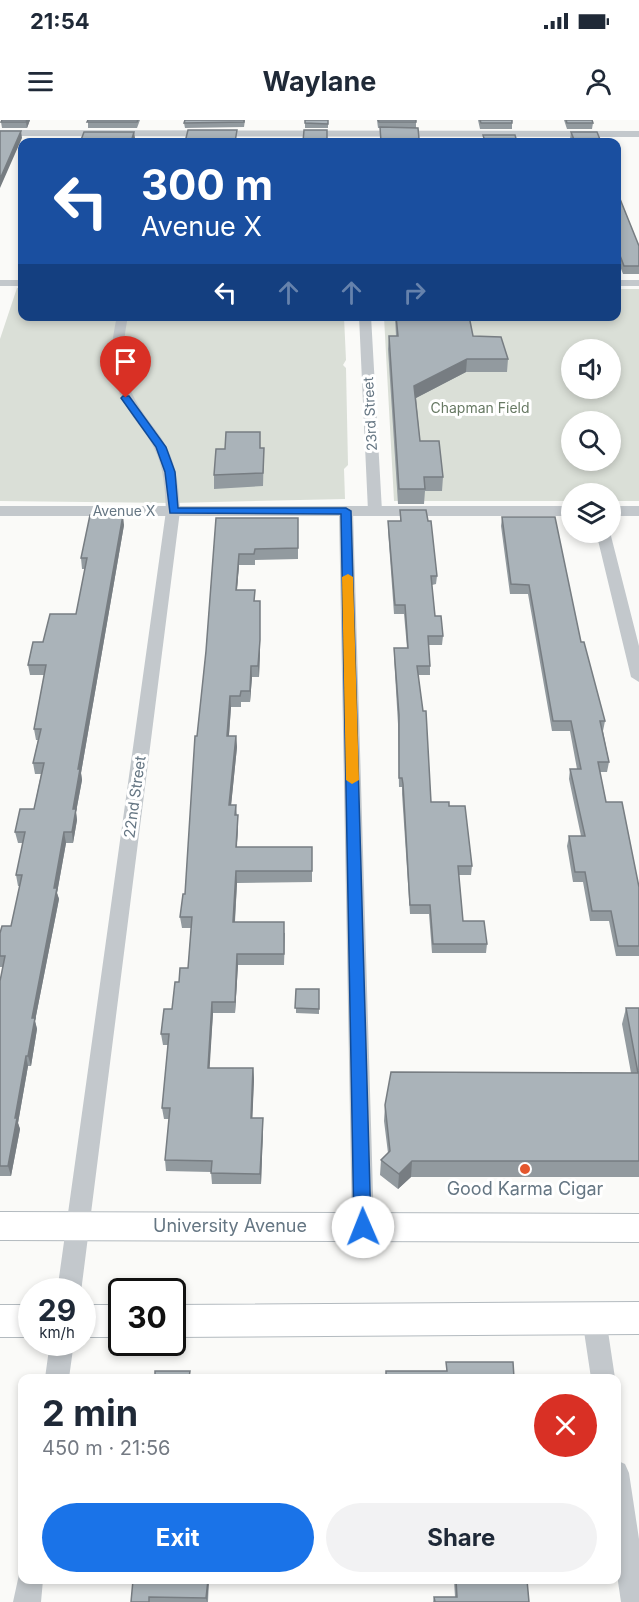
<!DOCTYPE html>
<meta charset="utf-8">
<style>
:root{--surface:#fff;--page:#f2f2f3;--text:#1f2937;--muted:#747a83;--accent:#1a73e8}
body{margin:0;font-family:Inter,sans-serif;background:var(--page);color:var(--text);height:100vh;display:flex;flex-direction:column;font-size:22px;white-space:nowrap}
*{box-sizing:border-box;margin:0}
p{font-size:20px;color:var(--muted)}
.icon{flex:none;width:33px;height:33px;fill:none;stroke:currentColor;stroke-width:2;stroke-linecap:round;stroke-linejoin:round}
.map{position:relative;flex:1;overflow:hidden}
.panel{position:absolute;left:18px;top:1254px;width:603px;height:210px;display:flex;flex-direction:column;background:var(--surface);border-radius:12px;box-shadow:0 3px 9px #0003}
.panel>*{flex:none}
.hud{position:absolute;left:18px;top:18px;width:603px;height:183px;border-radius:12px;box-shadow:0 3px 9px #0003;background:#1a4fa0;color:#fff;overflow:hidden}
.fabs{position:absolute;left:561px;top:219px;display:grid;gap:12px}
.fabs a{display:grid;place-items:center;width:60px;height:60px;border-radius:50%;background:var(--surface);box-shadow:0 3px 9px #0003;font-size:30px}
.speed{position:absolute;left:18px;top:1158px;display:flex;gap:12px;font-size:30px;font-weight:700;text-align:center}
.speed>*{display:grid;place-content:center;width:78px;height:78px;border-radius:50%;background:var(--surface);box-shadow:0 3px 9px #0003;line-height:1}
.speed small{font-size:15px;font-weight:400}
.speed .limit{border:3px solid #111;border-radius:9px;background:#fff;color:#111}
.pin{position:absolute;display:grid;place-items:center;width:51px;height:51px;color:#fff;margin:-62px -26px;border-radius:50% 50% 50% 0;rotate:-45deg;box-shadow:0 0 6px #0007}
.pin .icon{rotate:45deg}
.me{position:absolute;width:66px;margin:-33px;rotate:359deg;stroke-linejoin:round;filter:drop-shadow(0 0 4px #0008)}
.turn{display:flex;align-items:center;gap:21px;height:126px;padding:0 24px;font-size:27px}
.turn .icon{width:78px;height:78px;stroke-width:2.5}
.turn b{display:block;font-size:42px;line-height:51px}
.lanes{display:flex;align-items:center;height:57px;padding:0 24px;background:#0003;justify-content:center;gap:30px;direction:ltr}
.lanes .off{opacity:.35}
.round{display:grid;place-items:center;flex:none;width:63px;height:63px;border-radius:32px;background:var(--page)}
.headline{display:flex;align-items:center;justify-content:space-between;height:102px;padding:0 24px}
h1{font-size:36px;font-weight:700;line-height:45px}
.primary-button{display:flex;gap:12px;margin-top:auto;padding:12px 24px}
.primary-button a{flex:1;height:69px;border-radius:36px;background:var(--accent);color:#fff;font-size:24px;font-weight:700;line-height:69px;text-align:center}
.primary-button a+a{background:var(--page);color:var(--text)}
.status{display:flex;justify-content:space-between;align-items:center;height:42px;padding:0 30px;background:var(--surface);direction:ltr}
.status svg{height:16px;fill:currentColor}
header{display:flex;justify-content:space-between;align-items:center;height:78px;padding:0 24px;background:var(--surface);font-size:27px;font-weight:700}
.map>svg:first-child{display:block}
.green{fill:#dadfd7;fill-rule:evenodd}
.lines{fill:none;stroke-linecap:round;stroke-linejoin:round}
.secondary-casing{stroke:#b3babf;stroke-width:2}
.minor{fill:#c3c8cc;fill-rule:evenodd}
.tertiary{fill:#c3c8cc;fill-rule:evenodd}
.secondary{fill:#fff;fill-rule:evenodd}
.wall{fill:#929a9f}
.shaded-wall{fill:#777d82}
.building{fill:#aab3b9;stroke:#777d82;stroke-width:1.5}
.route{fill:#1a73e8;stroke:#114b97;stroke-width:1.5}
.slow{fill:#f59e0b}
.poi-dot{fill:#e4572e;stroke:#fff;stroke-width:2}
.labels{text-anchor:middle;stroke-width:6;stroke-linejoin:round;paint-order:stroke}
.far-park-label{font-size:14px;fill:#687a64;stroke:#fff}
.far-street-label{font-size:14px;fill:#657683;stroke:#fff}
.street-label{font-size:15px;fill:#657683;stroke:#fff}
.near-poi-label{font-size:18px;fill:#657683;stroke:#fff}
.near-street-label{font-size:18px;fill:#657683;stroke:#fff}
</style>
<div class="status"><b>21:54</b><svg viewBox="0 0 49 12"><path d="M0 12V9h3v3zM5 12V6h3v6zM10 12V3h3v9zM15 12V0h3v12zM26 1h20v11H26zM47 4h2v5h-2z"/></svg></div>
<header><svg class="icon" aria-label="menu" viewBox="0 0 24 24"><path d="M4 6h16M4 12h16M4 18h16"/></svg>Waylane<svg class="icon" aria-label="person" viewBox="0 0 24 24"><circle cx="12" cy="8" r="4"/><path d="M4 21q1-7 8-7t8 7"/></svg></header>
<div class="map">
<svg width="639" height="1482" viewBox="0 0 639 1482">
<rect width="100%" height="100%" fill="#fafaf8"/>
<path class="green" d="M17,168H22V196L344,197L346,240L343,245L346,248L348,345L344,349L345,379L173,383L0,381V219Z
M617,169H639V381H611L610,374H572L571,381H394L384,197L616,196ZM572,230H610V268H572ZM572,302H610V340H572Z"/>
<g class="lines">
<g class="secondary-casing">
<path id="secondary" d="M0,1092L639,1094V1122L0,1120Z
M639,1182V1214L172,1217V1185Z
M0,1185H32V1217H0Z
M82,1185H122V1217H82Z"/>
</g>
<path class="minor" d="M0,10L639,11V17L0,16Z
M0,160H22V166H0Z
M616,160H639V166H616Z
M117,196H128C120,238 121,262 146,297C153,307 162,317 167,328C177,347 179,369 180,391L81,1172H57L166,391C165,369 164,347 154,328C149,317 140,307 133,297C109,262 108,238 117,196Z
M359,196H371L382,391L375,395L368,391Z
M346,387L353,391L374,1107L371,1114L363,1117L355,1114L352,1107L339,391Z
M596,412H610L639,526V562L631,557Z
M594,1187L602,1190L606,1198L615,1258H591L582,1198L586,1190Z
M50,1222H74L69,1258H45Z
M616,1340L625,1344L629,1353L639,1419V1482H621L616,1448Z
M20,1450H22V1460H43L41,1482H13Z"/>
<path class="tertiary" d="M0,386H572V396H0Z
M610,386H639V396H610Z"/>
<use href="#secondary" class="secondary"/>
</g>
<path class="wall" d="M30,0L27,8H2L1,2Z
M88,0H140L137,8H88Z
M245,0L244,7L185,8L184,3Z
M305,0H328V8H305Z
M377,0H416V8L419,19V22H380V8H378Z
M478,0H512V9H480Z
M564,0H592L593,3L592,9H567Z
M571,12L601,22H571L570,19Z
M135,18L133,22H81V20Z
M616,69L639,126V154H623L616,136Z
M395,196H469L473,216L508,239L507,252H466L416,278L420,321L443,357L442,371H425L424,384H398L388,229L389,216H396Z
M264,328L263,366L214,369V355L225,329Z
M400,390L428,401L437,456L436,464L432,465L435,496L443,516L442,525H428L430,546V555H418L431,682L449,686L472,746L471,755H459L463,801L487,824L486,833H432L429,794H410L402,674V667H399L398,604L394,537V528H407L404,494H394L388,410V401H400Z
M502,397L581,522L605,601L603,611L609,642L607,652H600L606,682L639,767V836H616L609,801H590L583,762H573L567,726L569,716H581L569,659L570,649H577L570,611H552L528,474H510L501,406Z
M216,398H298V439L255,440V445H239L237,470L255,481L260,492V531L259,557H252L250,582H241V587H231L229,616H236L237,627L231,685H236L238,706L237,727H312V762L237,763L235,802L285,813L284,845H238L235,893H213L209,948H253L254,959L252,998H263V1009L261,1064H212L211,1052L166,1051L165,1040L169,999H164L162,988L168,925H163L161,914L172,889L179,862L188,848L191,808H182L180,797L185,774L197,616L206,531Z
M124,405L81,653L82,660L76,692L77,700L73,723H66L57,773L59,779L35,901L37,909L31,946H28L18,1003L20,1009L11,1056H0V861L3,847H0V813L11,806L20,766H18L16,755L23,723H18L15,712L34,689L41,654H35L33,643L38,620H36L34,609L44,555H30L28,545L43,522L76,494L85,449H82L81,438Z
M296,869H319V894L296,893Z
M626,888H639V1057H411L398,1069L380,1055L381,1040L388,1033L384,1001L385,985L631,953L622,904Z
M133,1460H209L208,1482H131Z
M454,1460H529H527L529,1482H433L434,1477H455Z"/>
<path class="shaded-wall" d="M27,0H30L27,8L26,2Z
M21,11L22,18L0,68V59Z
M134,12L135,18L133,22H131Z
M467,239L466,252L414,279V266Z
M123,395L124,405L81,653L82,660L76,692L77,700L73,723L72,712L73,689L78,649Z
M239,434V445L236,481V470Z
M260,492V531L259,557L258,546Z
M251,546L252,557L250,582V571Z
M230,576L231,587L228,627L227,616Z
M236,616L237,627L230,696L229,685Z
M238,695V706L236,738V727Z
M64,712L66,723L57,773L59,779L35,901L37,909L31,946L28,936L32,898Z
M236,751L237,763L234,813L233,802Z
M237,834L238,845L235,893V882Z
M212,882L213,893L209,959L208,948Z
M26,936L28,946L18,1003L20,1009L11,1056L8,1046L15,998Z
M253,948L254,959L252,1009L251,998Z
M263,998V1009L261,1064L260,1054Z
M412,1041L411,1057L398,1069L399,1054Z
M208,1460H209L207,1482L206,1478Z"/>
<path class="building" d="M2,0H27L26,2H1Z
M88,0H138L137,2H87Z
M185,0H244V2L184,3Z
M305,0H328V4L305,3Z
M378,0H416V2H379Z
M480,0H512V3H481Z
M566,0H592L593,3H567Z
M380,7L418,8L419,19H402L403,22H381Z
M188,10H237L235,22H185Z
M304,10H327V22H303Z
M0,11H21L0,59Z
M84,12H134L131,22H104L105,20H81Z
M571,12H597L601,22H575Z
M483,15H515L517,22H485Z
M616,69L639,126V146H624L616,125Z
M396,196H469L473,216L501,217L508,239H467L414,266L420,321H439L443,357H424L425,369H399L389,216H398Z
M226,312H260V328H264L263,353L214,355L216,329H225Z
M400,390H426L428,401H431L437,456H431L435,496H441L443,516H428L430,546H417L423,591H426L431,682H449V686H465L472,746H458L463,801H484L487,824H433L430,785H410L403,664L402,658H399V595L394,528H408L405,485H395L388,401H401Z
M90,395H123L78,649H80L73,689H76L72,712H64L54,768H57L32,898H35L28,936H26L15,998H17L8,1046H0V861L5,836H0V813L2,806H11L22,755H16L25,712H15L20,689H34L44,643H33L41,609H34L46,545H28L33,522H43L50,494H76L87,438H81Z
M502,397H555L581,522H584L605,601H600L609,642H598L606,682H622L639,767V826H618L611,791H592L585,752H575L569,716H585L570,649H581L571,601H553L529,465L511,464Z
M216,398H298V428L255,429L254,434H239L236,470H255L254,481H260V520L258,546H251L250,571H241L240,576H230L227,616H236L229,685H236L235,695H238L236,727H312V751H236L233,802H284V834H237L235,882H212L208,948H253L251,998H263L260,1054L211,1053L212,1041L165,1040L170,988H162L169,914H161L164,889H172L175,862H179L180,848H188L192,797H180L183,774H185L195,616H197L206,531Z
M296,869H319V889L295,888Z
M626,888H639V1041H412L399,1054L381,1040L390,1031L385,985L391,952L638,953Z
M446,1242H513L514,1258H386V1251H447Z
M155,1251H190L189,1258H155Z
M133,1460H208L206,1478L149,1477V1482H131Z
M456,1460H527L529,1482H435L434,1477H457Z"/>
<path class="route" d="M123,276H129L166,327L175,352L178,388H346L351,391L371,1107L369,1112L363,1114L357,1112L354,1107L341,394L170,393L165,352L156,327L121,278Z"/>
<path class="slow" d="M348,454L353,457L359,660L352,664L346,660L342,457Z"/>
<circle class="poi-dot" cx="525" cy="1049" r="6"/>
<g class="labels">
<g class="far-park-label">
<text x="480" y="293">Chapman Field</text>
</g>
<g class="far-street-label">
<text transform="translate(370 294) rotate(-93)" y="5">23rd Street</text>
<text x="124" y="396">Avenue X</text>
</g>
<g class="street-label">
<text transform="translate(135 677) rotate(-82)" y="5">22nd Street</text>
</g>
<g class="near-poi-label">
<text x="525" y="1075">Good Karma Cigar</text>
</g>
<g class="near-street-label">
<text x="230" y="1112">University Avenue</text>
</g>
</g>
</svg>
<div class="fabs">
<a><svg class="icon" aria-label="sound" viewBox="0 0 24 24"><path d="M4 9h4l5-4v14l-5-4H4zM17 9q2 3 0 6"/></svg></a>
<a><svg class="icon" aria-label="search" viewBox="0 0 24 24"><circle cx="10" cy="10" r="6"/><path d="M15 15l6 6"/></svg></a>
<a><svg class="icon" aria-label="layers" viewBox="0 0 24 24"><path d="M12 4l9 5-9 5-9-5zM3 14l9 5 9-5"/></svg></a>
</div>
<div class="speed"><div>29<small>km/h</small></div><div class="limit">30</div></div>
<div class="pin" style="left:126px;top:278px;background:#d93025"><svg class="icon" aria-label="arrive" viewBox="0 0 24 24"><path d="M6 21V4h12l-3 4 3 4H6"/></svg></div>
<svg class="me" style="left:363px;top:1107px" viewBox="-20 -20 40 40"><circle r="19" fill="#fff"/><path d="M0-13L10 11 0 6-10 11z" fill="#1a73e8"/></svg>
<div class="hud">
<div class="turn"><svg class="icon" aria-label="left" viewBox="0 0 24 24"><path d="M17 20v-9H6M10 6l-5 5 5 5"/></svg><div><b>300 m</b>Avenue X</div></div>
<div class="lanes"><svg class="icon" aria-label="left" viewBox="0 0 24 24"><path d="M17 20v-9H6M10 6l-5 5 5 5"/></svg><svg class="icon off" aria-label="ahead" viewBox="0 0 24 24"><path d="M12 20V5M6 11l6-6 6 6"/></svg><svg class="icon off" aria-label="ahead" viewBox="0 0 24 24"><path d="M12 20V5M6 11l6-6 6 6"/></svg><svg class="icon off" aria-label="right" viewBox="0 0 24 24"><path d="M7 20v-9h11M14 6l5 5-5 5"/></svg></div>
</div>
<section class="panel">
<div class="headline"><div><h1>2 min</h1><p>450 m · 21:56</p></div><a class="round" style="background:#d93025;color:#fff"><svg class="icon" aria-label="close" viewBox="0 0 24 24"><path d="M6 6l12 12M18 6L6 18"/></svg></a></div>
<div class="primary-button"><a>Exit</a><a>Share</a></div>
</section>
</div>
